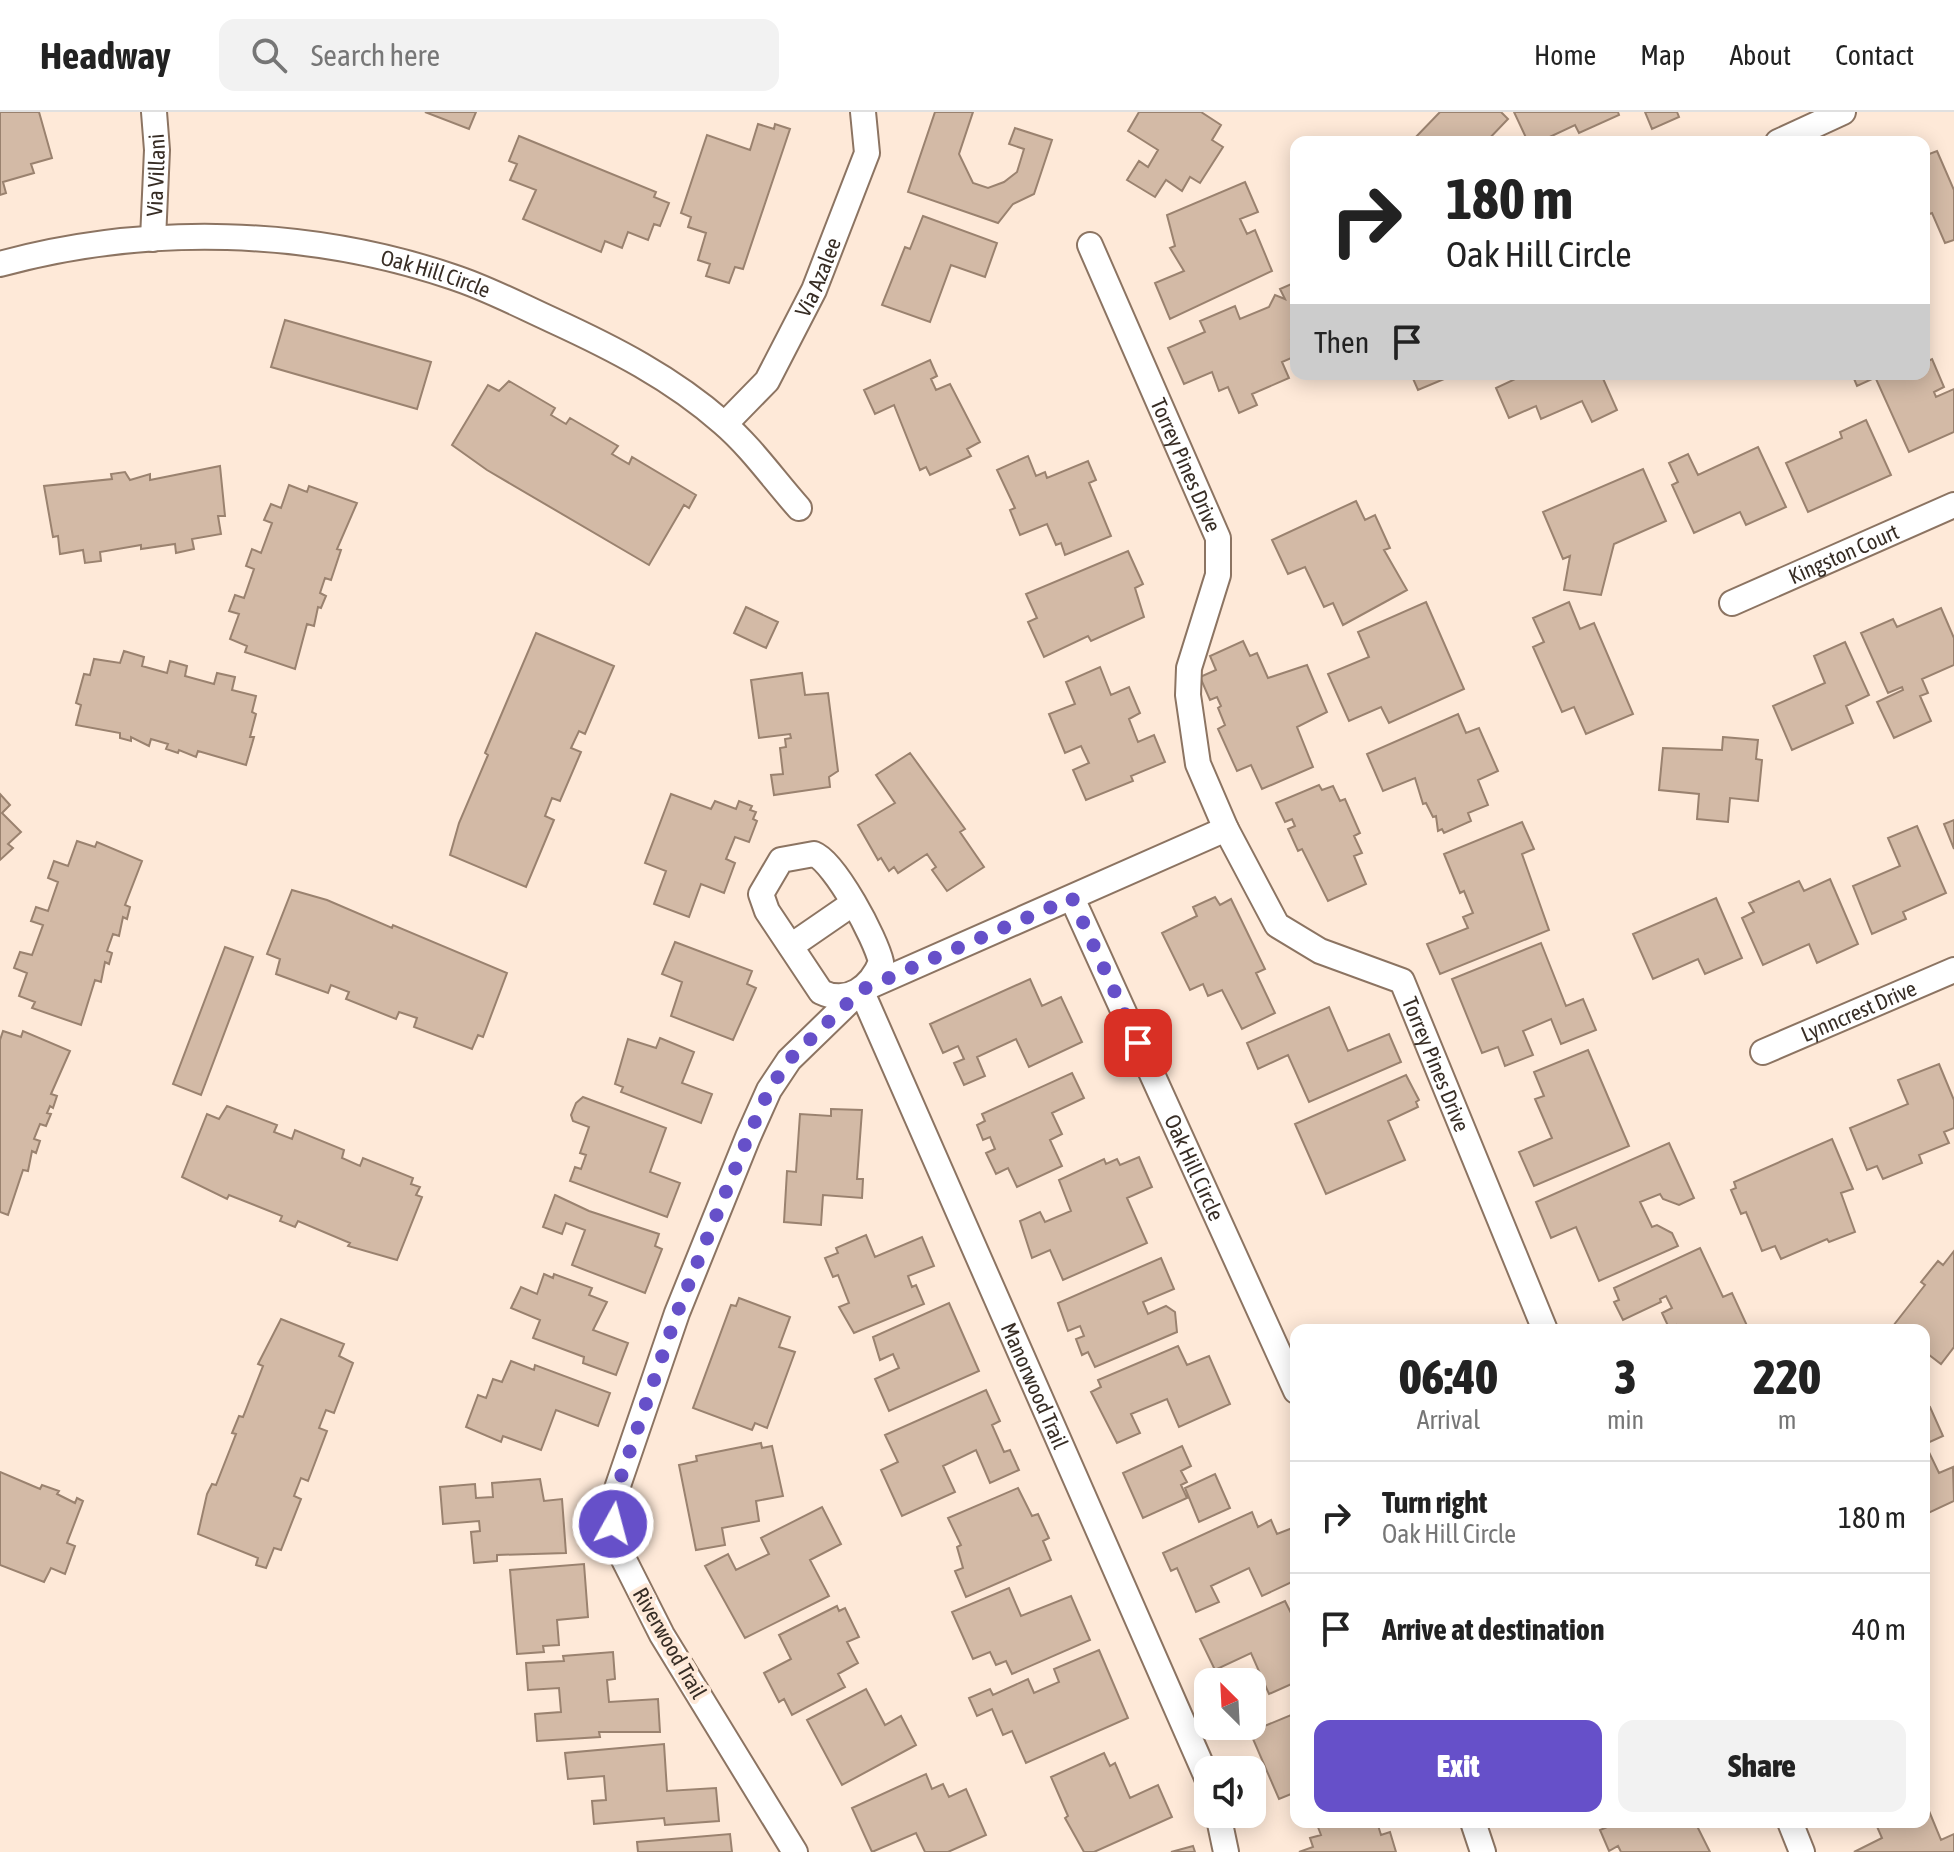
<!DOCTYPE html>
<style>
:root{--surface:#fff;--page:#f2f2f2;--text:#222;--muted:#767676;--line:#e0e0e0;--accent:#6650c9}
body{margin:0;font-family:"Asap Condensed",sans-serif;background:var(--page);color:var(--text);height:100vh;display:flex;flex-direction:column;font-size:30px;white-space:nowrap}
*{box-sizing:border-box;margin:0}
p{font-size:26px;color:var(--muted)}
.icon{flex:none;width:44px;height:44px;fill:none;stroke:currentColor;stroke-width:2;stroke-linecap:round;stroke-linejoin:round}
.map{position:relative;flex:1;overflow:hidden}
.details{position:absolute;left:1290px;top:1212px;width:640px;height:504px;display:flex;flex-direction:column;background:var(--surface);border-radius:16px;box-shadow:0 4px 20px #0003}
.details>*{flex:none}
.top-card{position:absolute;left:1290px;top:24px;width:640px;height:244px;border-radius:16px;box-shadow:0 4px 20px #0003;background:#fff;color:var(--text);overflow:hidden}
.needle{width:52px;rotate:336deg}
.buttons{position:absolute;left:1194px;top:1556px;display:grid;gap:16px}
.buttons a{display:grid;place-items:center;width:72px;height:72px;border-radius:16px;background:var(--surface);box-shadow:0 4px 20px #0003;font-size:40px}
.pin{position:absolute;display:grid;place-items:center;width:68px;height:68px;color:#fff;margin:-34px;border-radius:16px;box-shadow:0 4px 12px #0006}
.me{position:absolute;width:88px;margin:-44px;rotate:7deg;stroke-linejoin:round;filter:drop-shadow(0 0 6px #0008)}
.turn{display:flex;align-items:center;gap:28px;height:168px;padding:0 24px;font-size:36px}
.turn .icon{width:104px;height:104px;stroke-width:2.5}
.turn b{display:block;font-size:56px;line-height:68px}
.then{display:flex;align-items:center;height:76px;padding:0 24px;background:#0003;gap:16px;font-size:30px}
.eta{display:flex;justify-content:space-evenly;align-items:center;height:136px;text-align:center}
.eta b{font-size:48px;font-weight:800;line-height:56px}
.button{display:flex;gap:16px;margin-top:auto;padding:16px 24px}
.button a{flex:1;height:92px;border-radius:16px;background:var(--accent);color:#fff;font-size:32px;font-weight:800;line-height:92px;text-align:center}
.button a+a{background:var(--page);color:var(--text)}
ul{padding:0;list-style:none}
li{display:flex;align-items:center;gap:24px;height:112px;padding:0 24px;border-top:2px solid var(--line)}
li div{flex:1}
li b{display:block;font-size:30px}
li em{font-style:normal}
header{display:flex;align-items:center;gap:48px;box-sizing:border-box;height:112px;padding:0 40px;background:var(--surface);border-bottom:2px solid var(--line)}
header strong{font-size:38px}
nav{display:flex;gap:44px;margin-inline-start:auto;font-size:28px}
.search{width:560px;height:72px;background:var(--page);display:flex;align-items:center;gap:20px;box-sizing:border-box;padding:0 28px;border-radius:16px;color:var(--muted);font-size:30px}
.map>svg:first-child{display:block}
.building{fill:#d3baa6;stroke:#9a826f;stroke-width:2}
.lines{fill:none;stroke-linecap:round;stroke-linejoin:round}
.minor-casing{stroke:#8c7462;stroke-width:28}
.minor{stroke:#fff;stroke-width:24}
.route{stroke:#6650c9;stroke-width:14;stroke-dasharray:0 25.2}
.labels{text-anchor:middle;stroke-width:8;stroke-linejoin:round;paint-order:stroke}
.street-label{font-size:22px;fill:#372d25;stroke:#fee9d8}
</style>
<header>
<strong>Headway</strong>
<div class="search"><svg class="icon" aria-label="search" viewBox="0 0 24 24"><circle cx="10" cy="10" r="6"/><path d="M15 15l6 6"/></svg>Search here</div>
<nav><a>Home</a><a>Map</a><a>About</a><a>Contact</a></nav>
</header>
<div class="map">
<svg width="1954" height="1740" viewBox="0 0 1954 1740">
<rect width="100%" height="100%" fill="#fee9d8"/>
<path class="building" d="M0,0H39L52,46L31,52L34,61L3,70L6,81L0,83Z
M425,0H476L469,17Z
M935,0H973L959,42L973,71L988,76L1004,70L1017,60L1024,37L1009,32L1015,16L1052,28L1034,82L1013,92L998,111L908,80Z
M1139,0H1201L1221,13L1212,28L1223,35L1200,71L1190,65L1182,79L1166,68L1155,85L1127,68L1139,49L1148,55L1158,38L1128,19Z
M1440,0H1501L1508,7L1486,30H1411Z
M1514,0H1618L1619,3L1579,21L1575,13L1539,30H1528Z
M1645,0H1677L1679,5L1652,17Z
M758,12L774,17L775,12L790,17L743,157L735,155L729,171L706,164L710,152L698,148L706,121L688,115L691,105L681,101L707,23L750,38Z
M519,24L656,80L654,85L669,91L660,114L654,112L648,128L628,120L622,136L605,129L601,140L523,107L536,78L510,68L517,52L509,49Z
M1937,39L1954,78V128L1945,131L1932,101L1924,104V44Z
M1245,70L1258,100L1240,107L1247,122L1255,118L1272,159L1170,207L1155,171L1184,159L1170,136L1175,134L1167,103Z
M923,104L997,131L985,165L951,153L930,210L882,193L905,135L910,137Z
M1296,170V225L1291,228L1296,244L1282,250L1289,266L1252,282L1257,293L1239,301L1228,275L1219,279L1212,260L1184,272L1168,236L1205,220L1200,209L1235,194L1240,207L1269,195L1275,183L1285,187L1280,177Z
M285,208L431,250L417,297L271,255Z
M1932,247L1944,275L1934,280L1936,285L1954,277V320L1909,340L1876,267L1886,262H1924V251Z
M930,248L937,264L931,267L936,278L950,272L980,330L967,337L971,344L930,363L926,355L920,358L894,293L875,302L864,278Z
M1411,262H1456L1418,278Z
M1526,262H1601L1617,298L1592,310L1582,289L1541,307L1536,294L1509,306L1496,276Z
M1852,262H1883L1857,274Z
M509,269L555,296L551,303L566,312L570,306L618,334L612,342L629,352L632,345L696,383L689,396L684,393L649,453L487,358L452,333L488,273L499,279Z
M1866,308L1891,363L1808,400L1786,351L1842,326L1840,320Z
M1758,335L1786,395L1746,413L1740,400L1694,421L1672,373L1678,370L1669,351L1688,342L1698,363Z
M1028,344L1036,364L1045,360L1047,366L1088,349L1096,368L1089,371L1111,424L1065,443L1061,431L1056,433L1047,412L1020,423L1010,398L1015,396L997,358Z
M220,354L225,404H218L221,422L192,427L194,437L176,441L175,432L141,437V433L100,440L101,449L85,451L83,438L60,442L58,424L53,425L44,374L112,367L111,362L125,360L130,368L150,362V368Z
M1643,357L1666,409L1614,432L1601,483L1564,478L1570,444L1563,447L1543,400Z
M289,373L307,380L309,374L357,391L337,437L341,438L331,468L325,466L320,481L326,484L321,496L318,495L314,514L307,512L295,557L245,540L247,534L230,527L239,502L229,499L235,483L244,486L254,457L246,454L252,437L261,441L272,411L264,408L271,392L281,396Z
M1356,389L1365,408L1375,403L1390,436L1384,438L1407,478L1343,513L1333,491L1324,495L1305,455L1288,462L1272,428Z
M1128,439L1143,472L1135,476L1144,505L1091,529L1088,524L1044,545L1028,510L1037,506L1026,482Z
M1426,490L1464,577L1389,611L1381,595L1349,609L1328,562L1369,545L1358,520Z
M1569,490L1580,517L1594,511L1633,602L1586,622L1574,595L1562,600L1533,535L1544,530L1533,506Z
M746,495L778,510L766,536L734,521Z
M1941,496L1954,526V553L1922,567L1928,581L1920,584L1931,609L1894,626L1877,590L1903,578L1902,575L1888,581L1861,521L1893,507L1897,515Z
M536,521L614,554L585,622L579,619L571,636L581,640L560,689L552,686L545,704L554,708L526,775L450,743L459,711L488,643L485,641Z
M1243,529L1250,544L1257,541L1268,566L1307,553L1327,600L1297,615L1313,655L1262,677L1251,653L1237,659L1218,617L1225,613L1218,596L1221,594L1217,585L1210,588L1200,565L1216,558L1210,544Z
M1845,530L1869,583L1846,594L1853,611L1792,638L1773,594L1825,571L1814,544Z
M124,539L144,545L142,554L167,561L170,549L187,554L185,564L214,572L217,561L235,565L232,578L256,584L252,600L256,602L250,625H254L246,653L198,639L196,645L179,638L178,641L166,637L168,632L151,627L149,634L131,625V629L120,626V621L76,613L81,593L76,591L84,562L90,563L94,547L120,551Z
M1100,555L1111,583L1129,575L1140,601L1129,607L1138,630L1154,623L1165,650L1131,664L1133,669L1086,688L1073,658L1089,651L1081,634L1065,641L1049,602L1075,592L1066,570Z
M802,561L805,583L828,581L838,659L829,665L830,675L774,683L771,663L783,662L780,636L786,635L785,627L791,626L790,622L759,626L751,568Z
M1458,602L1466,621L1479,616L1498,659L1478,668L1488,693L1468,701L1471,709L1444,721L1442,717L1438,719L1436,704L1433,705L1426,691L1423,692L1415,666L1383,679L1367,642Z
M1723,625L1758,628L1756,647L1762,648L1758,689L1730,686L1728,710L1697,707L1699,682L1659,678L1663,636L1722,638Z
M910,641L965,717L960,720L984,755L947,779L932,758L936,755L927,742L898,761L894,755L889,759L881,746L878,748L858,713L895,691L876,663Z
M1319,673L1322,678L1333,674L1340,689L1345,687L1360,721L1354,724L1362,741L1354,744L1366,772L1328,789L1302,737L1298,739L1288,717L1295,714L1292,707L1285,710L1276,691Z
M0,682L10,693L2,701L21,720L8,732L13,736L0,748Z
M671,682L711,697L715,689L736,697L739,689L752,694L750,698L756,700L753,707L757,709L749,730L735,725L726,747L735,751L724,781L701,772L689,805L654,792L666,759L645,751Z
M1954,708V737L1944,712Z
M1522,710L1534,737L1522,742L1549,818L1440,862L1427,832L1468,816L1463,805L1473,801L1464,779L1460,781L1444,742Z
M1917,714L1946,781L1903,800L1906,807L1872,822L1853,774L1900,754L1888,726Z
M77,729L95,735L97,730L142,749L125,793L130,795L127,807L123,805L119,824L113,822L107,839L112,841L109,852L105,850L101,870L95,868L81,913L32,896L35,890L19,884L27,861L14,856L20,840L32,843L43,813L31,809L36,795L48,799L58,770L48,766L54,749L68,754Z
M1830,767L1858,832L1817,851L1809,832L1763,853L1742,806L1754,800L1749,791L1799,769L1804,779Z
M292,778L327,788L392,816L393,813L507,861L483,925L478,923L472,937L414,915L417,906L399,900L396,907L346,887L349,880L331,873L328,881L276,862L280,847L267,842Z
M1215,785L1220,793L1231,787L1265,857L1256,861L1275,901L1242,917L1222,878L1208,884L1203,872L1190,878L1162,821L1197,804L1193,795Z
M1716,786L1742,846L1705,862L1698,847L1653,867L1633,822Z
M675,830L752,859L747,872L756,876L733,928L671,904L682,870L662,862Z
M1541,831L1566,894L1583,887L1596,918L1561,932L1551,907L1523,919L1533,943L1505,954L1498,935L1482,941L1452,867Z
M225,835L253,845L201,983L173,972Z
M1030,867L1042,894L1061,885L1082,930L1029,955L1016,927L977,945L985,964L964,973L954,951L964,947L958,934L943,941L930,912Z
M1329,895L1348,939L1389,922L1401,950L1309,990L1288,943L1258,957L1247,931Z
M3,919L21,925L23,919L70,939L51,982L57,984L53,996L50,994L47,1001L51,1002L46,1014L40,1012L34,1027L40,1029L36,1041L32,1039L28,1059L23,1058L8,1103L0,1100V928Z
M660,926L694,940L682,971L712,982L701,1011L621,980L623,975L615,972L628,927L656,936Z
M1588,938L1629,1034L1534,1074L1519,1040L1552,1026L1535,987L1544,984L1534,960Z
M1939,952L1954,988V1016L1944,1020L1949,1031L1919,1043L1922,1051L1883,1067L1877,1054L1867,1058L1850,1016L1908,992L1898,968Z
M1072,961L1084,986L1052,1001L1062,1022L1050,1028L1062,1054L1017,1075L1008,1056L996,1062L986,1041L995,1037L990,1025L983,1028L977,1013L985,1009L982,1002Z
M1406,963L1419,988L1416,990L1418,995L1388,1009L1405,1048L1326,1082L1295,1012Z
M583,985L666,1016L650,1060L680,1071L667,1105L570,1069L575,1055L581,1057L586,1043L580,1041L589,1015L573,1009L571,1003L576,991Z
M227,994L277,1013L274,1020L292,1027L295,1018L344,1038L342,1046L360,1054L363,1046L413,1066L411,1072L420,1075L416,1083L422,1085L397,1148L348,1134L350,1131L298,1109L295,1115L280,1109L282,1104L229,1083L227,1087L182,1065L207,1002L219,1007Z
M831,997L862,998L857,1067H863L862,1086L823,1083L821,1113L784,1110L787,1059L796,1060L800,1002L831,1004Z
M1832,1027L1853,1077L1841,1081L1855,1120L1829,1130L1827,1127L1781,1147L1775,1134L1762,1139L1746,1100L1741,1102L1731,1078L1736,1076L1734,1070Z
M1669,1031L1694,1086L1679,1093L1663,1087L1660,1082L1640,1090L1652,1115L1657,1113L1672,1121L1678,1134L1599,1169L1576,1115L1551,1126L1536,1090Z
M1139,1045L1152,1075L1127,1086L1147,1131L1063,1168L1050,1138L1032,1146L1020,1109L1040,1100L1045,1110L1071,1099L1059,1068L1104,1047L1106,1052L1117,1047L1120,1053Z
M555,1083L589,1099L659,1122L655,1134L662,1137L645,1181L572,1153L585,1118L566,1111L562,1122L543,1115Z
M866,1123L875,1145L922,1125L934,1154L908,1164L912,1175L916,1173L924,1192L854,1221L839,1195L849,1191L838,1163L833,1165L825,1146L838,1141L836,1136Z
M1700,1136L1723,1185L1732,1181L1749,1218H1678L1676,1213L1669,1216L1662,1201L1672,1196L1666,1184L1660,1187L1661,1190L1623,1208L1614,1190L1619,1188L1614,1176Z
M1954,1139V1235L1941,1252L1924,1239V1218H1898L1893,1214L1925,1173L1921,1170L1938,1149L1943,1153Z
M1161,1146L1174,1177L1143,1190L1148,1202L1166,1194L1175,1200L1177,1220L1095,1255L1088,1240L1082,1243L1076,1227L1084,1224L1080,1214L1068,1219L1058,1191Z
M544,1162L553,1166L554,1162L592,1176L589,1183L607,1190L593,1218L628,1231L616,1263L583,1251L584,1245L533,1226L540,1208L511,1196L521,1175L537,1182Z
M739,1186L790,1205L779,1235L795,1240L767,1316L755,1311L752,1318L693,1296L731,1193L736,1194Z
M949,1191L979,1259L889,1299L875,1267L899,1256L893,1242L880,1248L873,1225Z
M281,1207L344,1232L339,1244L353,1251L334,1301L326,1298L319,1316L327,1319L308,1369L301,1366L294,1384L301,1387L281,1438L274,1436L266,1456L256,1453L258,1446L198,1422L207,1382L212,1372L216,1373L236,1322L232,1321L239,1304L243,1305L263,1254L258,1252Z
M1178,1234L1187,1253L1209,1244L1230,1292L1179,1315L1167,1287L1131,1302L1140,1321L1117,1331L1091,1280L1101,1275L1098,1268Z
M511,1249L534,1258L535,1253L610,1281L598,1314L556,1298L541,1338L503,1324L501,1330L466,1315L478,1283L486,1286L493,1267L502,1270Z
M986,1278L1000,1309L992,1313L1004,1340L1010,1338L1019,1358L990,1371L976,1338L943,1354L955,1380L902,1404L881,1358L898,1350L885,1323Z
M1930,1295L1943,1324L1925,1332L1939,1361L1953,1355L1954,1389L1924,1403V1297Z
M761,1331L762,1336L772,1334L783,1384L756,1389L759,1409L722,1416L725,1433L696,1438L679,1353L697,1349L696,1344Z
M1182,1334L1191,1354L1181,1359L1187,1370L1181,1373L1187,1386L1143,1406L1123,1361Z
M0,1360L33,1374L40,1377L42,1373L59,1379L57,1382L75,1391L77,1386L83,1389L67,1431L75,1434L65,1462L51,1456L44,1470L0,1453Z
M1215,1362L1230,1396L1199,1410L1185,1376Z
M540,1367L544,1389L562,1387L566,1441L497,1443V1449L474,1451L471,1420L480,1419L479,1409L443,1412L440,1375L475,1372L476,1386L493,1385L492,1371Z
M1018,1376L1032,1404L1038,1402L1049,1426L1043,1429L1051,1448L966,1485L955,1459L963,1456L957,1435L961,1433L948,1406Z
M822,1395L841,1432L810,1448L829,1484L745,1526L705,1454L728,1442L736,1458L769,1442L761,1426Z
M1252,1400L1258,1415L1271,1408L1277,1422L1295,1415L1296,1468L1262,1484L1249,1456L1211,1474L1219,1490L1196,1500L1177,1456L1171,1459L1163,1441Z
M584,1452L588,1505L557,1508L559,1533L543,1534L544,1540L517,1542L510,1458Z
M1009,1476L1021,1504L1071,1484L1090,1528L1012,1562L1006,1549L996,1553L990,1540L973,1547L952,1500Z
M1285,1489L1291,1501L1296,1498V1570L1269,1582L1251,1541L1215,1558L1200,1527Z
M837,1494L839,1499L845,1496L859,1525L847,1530L858,1551L838,1562L845,1575L792,1603L784,1587L779,1590L764,1561L791,1547L779,1523Z
M1099,1538L1128,1606L1026,1651L1012,1619L1003,1623L992,1597L977,1604L969,1586L990,1577L993,1583L1028,1567L1034,1581L1059,1570L1054,1557Z
M613,1540L615,1567L607,1568L609,1590L658,1587L660,1620H599L600,1625L537,1629L535,1602L561,1600L559,1576L528,1578L526,1551L564,1549L563,1544Z
M866,1577L885,1613L901,1604L916,1633L842,1673L807,1608Z
M1296,1601V1680L1279,1687L1250,1620Z
M664,1632L667,1679L716,1676L719,1709L665,1713L664,1706L594,1712L592,1689L606,1688L604,1664L568,1667L565,1641Z
M1104,1641L1110,1654L1115,1651L1130,1686L1158,1673L1172,1705L1094,1740H1084L1065,1706L1068,1704L1051,1665Z
M926,1662L932,1677L943,1672L949,1685L966,1677L986,1723L948,1740H925L916,1721L872,1740L852,1696Z
M1929,1699L1941,1728L1954,1722V1740H1854L1882,1726L1875,1710H1924V1702Z
M1316,1710H1377L1381,1723L1390,1720L1396,1740H1299L1313,1735L1310,1726L1321,1723Z
M1619,1710H1695L1710,1740H1621L1618,1734L1609,1739L1600,1718Z
M730,1722L732,1740H638L637,1730Z
M1193,1734L1195,1740H1171Z"/>
<g class="lines">
<g class="minor-casing">
<g id="minor">
<path d="M1778,30L1843,0"/>
<path id="s1" d="M153,127L157,38L154,0"/>
<path id="s2" d="M1090,133L1218,426V463L1189,556L1188,583L1198,652L1226,717L1277,813L1320,839L1402,869L1545,1218"/>
<path id="s3" d="M0,152C146,112 309,116 453,165C487,176 519,193 552,208C613,236 672,266 723,311C751,335 774,368 799,396"/>
<path id="s4" d="M725,312L767,269L814,178L867,41L863,0"/>
<path id="s5" d="M1732,491L1954,393"/>
<path d="M814,742C835,750 876,827 881,850C871,875 848,893 821,880L767,799L761,782L781,748Z"/>
<path id="s6" d="M1072,786L1296,1279"/>
<path d="M791,834L852,792"/>
<path id="s7" d="M861,878L1208,1668"/>
<path id="s8" d="M1763,940L1954,858"/>
<path d="M1218,1702L1226,1740"/>
<path d="M1473,1710L1483,1740"/>
<path d="M1790,1710L1802,1740"/>
<path d="M795,1740L662,1523L615,1430L611,1394L677,1201L748,1025L769,978L789,948L861,878L1226,717"/>
</g>
</g>
<use href="#minor" class="minor"/>
</g>
<g class="lines">
<path class="route" d="M613,1412L611,1394L677,1201L748,1025L769,978L789,948L861,878L1072,786L1138,931"/>
</g>
<g class="labels">
<g class="street-label">
<text dy="8" stroke="none"><textPath href="#s1" startOffset="64">Via Villani</textPath></text>
<text dy="8" stroke="none"><textPath href="#s3" startOffset="442">Oak Hill Circle</textPath></text>
<text dy="8" stroke="none"><textPath href="#s4" startOffset="176">Via Azalee</textPath></text>
<text dy="8" stroke="none"><textPath href="#s2" startOffset="240">Torrey Pines Drive</textPath></text>
<text dy="8" stroke="none"><textPath href="#s5" startOffset="122">Kingston Court</textPath></text>
<text dy="8" stroke="none"><textPath href="#s8" startOffset="104">Lynncrest Drive</textPath></text>
<text dy="8" stroke="none"><textPath href="#s2" startOffset="958">Torrey Pines Drive</textPath></text>
<text dy="8" stroke="none"><textPath href="#s6" startOffset="296">Oak Hill Circle</textPath></text>
<text dy="8" stroke="none"><textPath href="#s7" startOffset="432">Manorwood Trail</textPath></text>
<text transform="translate(670 1531) rotate(60)" y="8">Riverwood Trail</text>
</g>
</g>
</svg>
<div class="buttons">
<a><svg class="needle" viewBox="-14 -14 28 28"><path d="M0-13l5 13h-10z" fill="#e53935"/><path d="M0 13l5-13h-10z" fill="#767676"/></svg></a>
<a><svg class="icon" aria-label="sound" viewBox="0 0 24 24"><path d="M4 9h4l5-4v14l-5-4H4zM17 9q2 3 0 6"/></svg></a>
</div>
<div class="pin" style="left:1138px;top:931px;background:#d93025"><svg class="icon" aria-label="arrive" viewBox="0 0 24 24"><path d="M6 21V4h12l-3 4 3 4H6"/></svg></div>
<svg class="me" style="left:613px;top:1412px" viewBox="-20 -20 40 40"><circle r="17" fill="#6650c9" stroke="#fff" stroke-width="3"/><path d="M0-11L8 9 0 5-8 9z" fill="#fff"/></svg>
<div class="top-card">
<div class="turn"><svg class="icon" aria-label="right" viewBox="0 0 24 24"><path d="M7 20v-9h11M14 6l5 5-5 5"/></svg><div><b>180 m</b>Oak Hill Circle</div></div>
<div class="then">Then<svg class="icon" aria-label="arrive" viewBox="0 0 24 24"><path d="M6 21V4h12l-3 4 3 4H6"/></svg></div>
</div>
<section class="details">
<div class="eta">
<div><b>06:40</b><p>Arrival</p></div>
<div><b>3</b><p>min</p></div>
<div><b>220</b><p>m</p></div>
</div>
<ul>
<li><svg class="icon" aria-label="right" viewBox="0 0 24 24"><path d="M7 20v-9h11M14 6l5 5-5 5"/></svg><div><b>Turn right</b><p>Oak Hill Circle</p></div><em>180 m</em></li>
<li><svg class="icon" aria-label="arrive" viewBox="0 0 24 24"><path d="M6 21V4h12l-3 4 3 4H6"/></svg><div><b>Arrive at destination</b></div><em>40 m</em></li>
</ul>
<div class="button"><a>Exit</a><a>Share</a></div>
</section>
</div>
